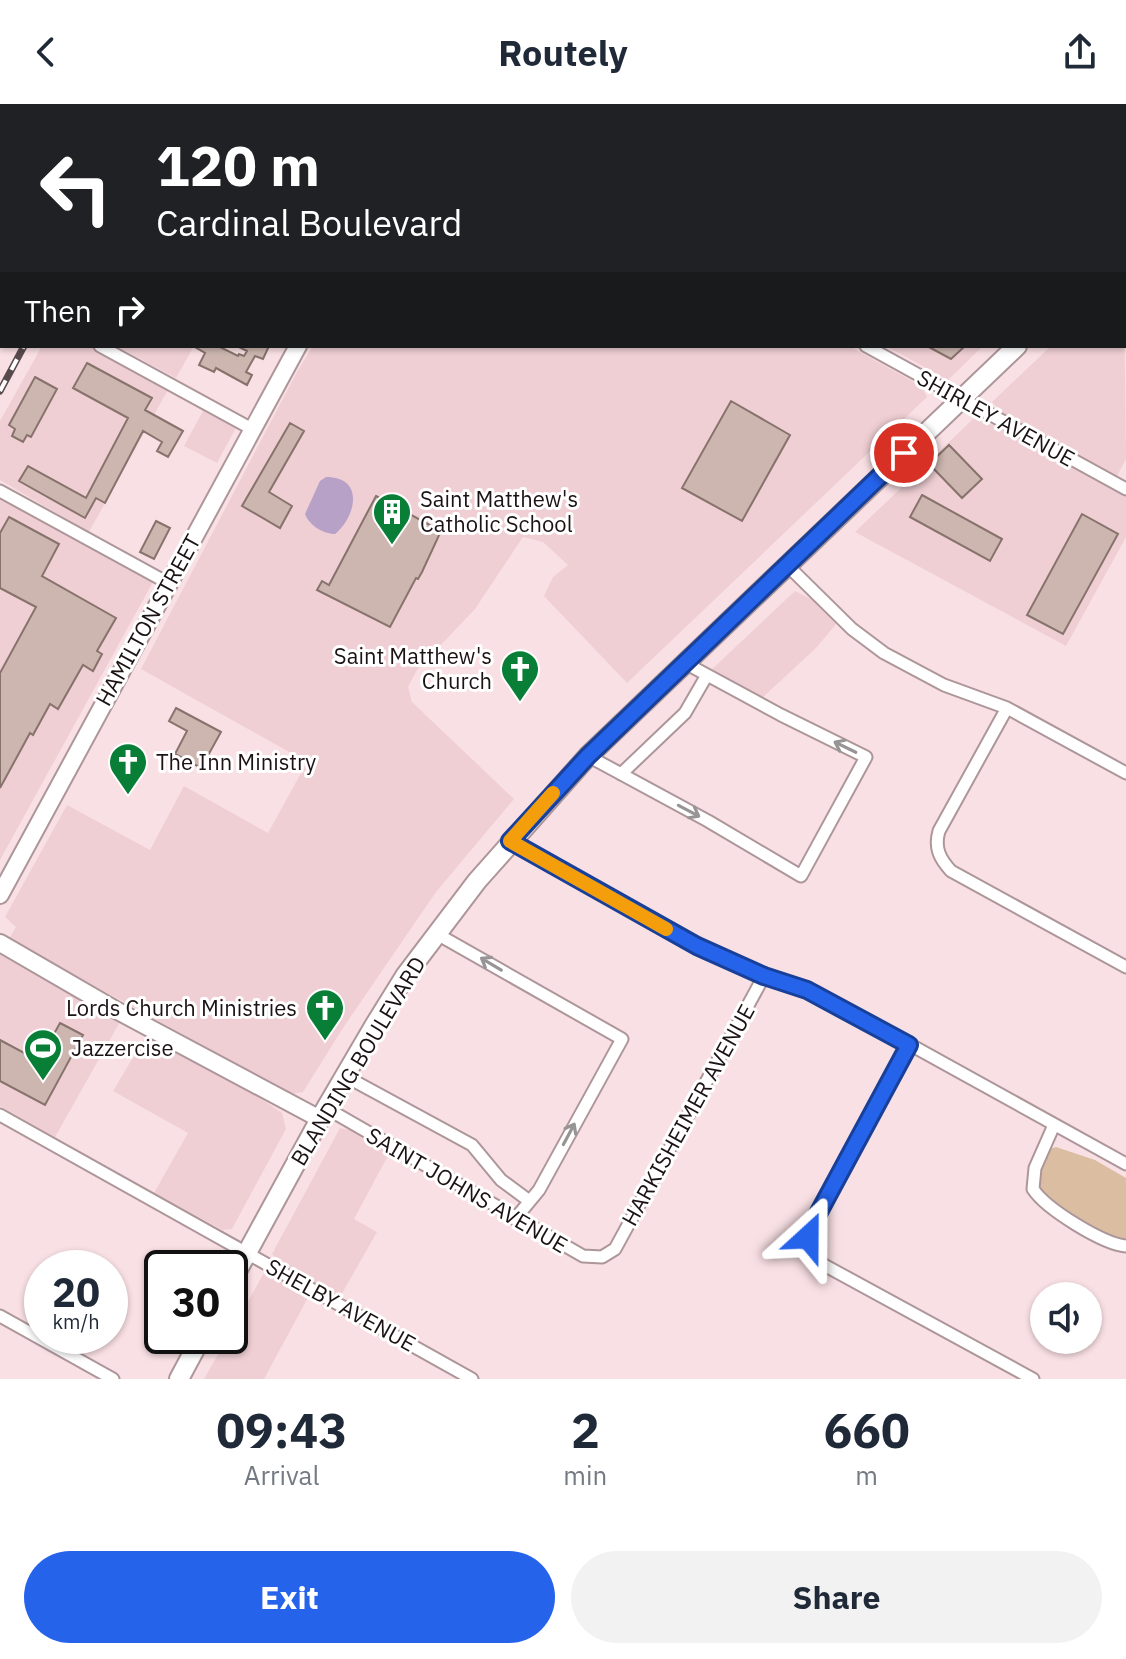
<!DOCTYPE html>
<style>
:root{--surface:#fff;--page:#f2f2f3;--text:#1f2937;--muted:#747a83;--accent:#2563eb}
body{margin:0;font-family:"IBM Plex Sans",sans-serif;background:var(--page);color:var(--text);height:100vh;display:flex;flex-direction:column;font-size:30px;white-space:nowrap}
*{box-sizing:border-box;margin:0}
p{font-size:26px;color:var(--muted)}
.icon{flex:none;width:44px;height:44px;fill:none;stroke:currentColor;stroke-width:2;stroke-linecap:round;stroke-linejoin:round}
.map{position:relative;height:1275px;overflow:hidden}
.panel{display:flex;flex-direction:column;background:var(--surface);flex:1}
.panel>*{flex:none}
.top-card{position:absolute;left:0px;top:0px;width:1126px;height:244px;box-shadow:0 2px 6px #0004;background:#202124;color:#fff;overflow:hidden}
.fabs{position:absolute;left:1030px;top:1178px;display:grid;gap:16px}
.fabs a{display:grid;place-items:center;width:72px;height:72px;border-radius:50%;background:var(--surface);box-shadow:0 2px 6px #0004;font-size:40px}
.speed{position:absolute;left:24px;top:1146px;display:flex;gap:16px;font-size:40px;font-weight:700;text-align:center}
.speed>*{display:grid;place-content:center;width:104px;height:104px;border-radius:50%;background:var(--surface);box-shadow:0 2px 6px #0004;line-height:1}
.speed small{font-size:20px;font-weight:400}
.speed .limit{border:4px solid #111;border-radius:12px;background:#fff;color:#111}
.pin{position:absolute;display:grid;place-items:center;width:68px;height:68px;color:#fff;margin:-34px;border:4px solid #fff;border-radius:50%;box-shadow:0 2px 8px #0007}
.me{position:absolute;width:88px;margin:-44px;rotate:24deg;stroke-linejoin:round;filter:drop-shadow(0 0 6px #0008)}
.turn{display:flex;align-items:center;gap:28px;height:168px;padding:0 24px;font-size:36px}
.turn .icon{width:104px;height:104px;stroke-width:2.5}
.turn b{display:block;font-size:56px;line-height:68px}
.then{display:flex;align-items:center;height:76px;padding:0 24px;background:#0003;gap:16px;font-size:30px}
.eta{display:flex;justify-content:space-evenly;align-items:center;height:136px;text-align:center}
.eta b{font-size:48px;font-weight:800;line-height:56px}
.cta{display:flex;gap:16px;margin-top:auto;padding:16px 24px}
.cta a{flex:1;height:92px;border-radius:48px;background:var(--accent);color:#fff;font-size:32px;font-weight:800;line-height:92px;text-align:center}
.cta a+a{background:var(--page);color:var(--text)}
header{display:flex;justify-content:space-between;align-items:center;height:104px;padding:0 24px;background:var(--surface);font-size:36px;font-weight:800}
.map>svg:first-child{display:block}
.built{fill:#efcfd4}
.green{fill:#dbbda1}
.water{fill:#b7a1c6}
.building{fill:#cdb6b0;stroke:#87726c;stroke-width:2}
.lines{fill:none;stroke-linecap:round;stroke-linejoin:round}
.street-casing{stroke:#ad9699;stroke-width:15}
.secondary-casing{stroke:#ad9699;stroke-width:20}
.primary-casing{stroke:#ad9699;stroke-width:22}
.highway-casing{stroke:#ad9699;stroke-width:26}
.street{stroke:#fff;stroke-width:11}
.secondary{stroke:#fff;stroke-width:16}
.primary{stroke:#fff;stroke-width:18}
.highway{stroke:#fff;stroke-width:22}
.rail-casing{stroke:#584a4d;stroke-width:7}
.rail{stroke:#fff;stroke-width:4;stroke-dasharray:12;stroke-linecap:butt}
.oneway{stroke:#989495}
.route-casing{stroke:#184099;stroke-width:20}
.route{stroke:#2563eb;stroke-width:14}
.slow{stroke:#f59e0b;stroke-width:14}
.labels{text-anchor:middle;stroke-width:6;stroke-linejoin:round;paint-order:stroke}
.street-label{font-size:22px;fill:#1b1214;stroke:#fff}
.poi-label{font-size:22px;fill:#1b1214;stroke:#fff;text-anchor:start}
</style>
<header><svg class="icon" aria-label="back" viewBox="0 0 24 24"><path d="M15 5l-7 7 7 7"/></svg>Routely<svg class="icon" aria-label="share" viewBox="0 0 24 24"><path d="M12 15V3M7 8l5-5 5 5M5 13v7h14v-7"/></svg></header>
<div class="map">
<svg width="1126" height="1275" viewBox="0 0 1126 1275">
<rect width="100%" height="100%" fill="#f9e0e4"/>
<path class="built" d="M880,0H1126V104L1124,106V2H879Z
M1124,189L1126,355L1117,372L1007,313L992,298L1051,242H1124Z
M42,242H91L169,284L89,428L0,376V317Z
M116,242H194L176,274Z
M313,242H849L921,282L927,293L627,579L544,492L553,473L568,461L543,438L523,433L475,505L417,566L408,583L412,598L514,695L436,788L343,924L303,988L292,990L9,835L16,823L5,813L67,701L150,746L184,682L268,729L307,658L141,565L298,266Z
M886,242H983L948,276Z
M203,307L236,324L217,359L184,342Z
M973,315L999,323L1126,393V433L1066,542L855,428Z
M0,394L153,478L0,756Z
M795,487L813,496L837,519L816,544L762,594L711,566Z
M0,851L121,916L55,1033L0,1002Z
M147,930L251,988L282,1009L286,1025L232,1125L223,1126L154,1089L188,1029L113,987Z
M340,1024L354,1027L390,1048L354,1115L377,1128L340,1193L284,1162L272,1150Z
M264,1169L288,1178L310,1190L264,1275H204Z"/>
<path class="green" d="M1056,1043L1095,1056L1126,1074V1136L1109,1131L1047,1095C1033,1077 1041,1064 1050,1045Z"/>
<path class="water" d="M326,373C365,373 356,413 335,430C323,430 309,421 305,410L320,377Z"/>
<path class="building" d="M193,242H218L238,252L239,250L244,252L247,247L237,242H269L263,255L255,252L246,268L252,271L247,281L216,264L214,268L199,261L205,249Z
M927,242H965L951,255Z
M87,259L152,294L145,306L183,327L168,353L157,347L162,338L143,327L105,399L96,394L85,414L19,377L28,362L86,394L128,314L73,284Z
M35,273L57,285L31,333L27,331L23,338L12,332L15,325L9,321Z
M731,297L790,331L742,417L682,384Z
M290,319L304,327L269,388L292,402L280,424L242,402Z
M949,341L982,375L962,394L929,360Z
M922,391L1002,435L990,457L910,413Z
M376,392L441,427L422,468L418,475L416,474L390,523L317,486L322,477L329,481Z
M1082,410L1118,430L1063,530L1027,511Z
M9,413L59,440L42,472L116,514L97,547L102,550L93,567L83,561L58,605L50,600L33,631L30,629L0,684V569L36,503L0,484V429Z
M156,417L170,424L154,455L140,448Z
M176,604L221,628L201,664L175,650L187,627L169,617Z
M60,919L83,931L45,1001L0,977V936L39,957Z"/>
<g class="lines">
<g class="street-casing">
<path id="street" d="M89,0L93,2
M411,0L415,2
M795,0L799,2
M871,2L872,0
M1124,180L1126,181
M100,242L252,325
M866,242L1126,385
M0,387L168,479
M787,461L852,525L884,549L944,581L1007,604L1126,669
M1007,604L939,727C934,744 940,755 951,767L1126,863
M588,652L708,717L801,772L866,653L781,611L685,559
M621,670L685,609L707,571
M510,737C573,772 634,810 697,842C742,864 789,877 833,898L1126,1060
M437,830L622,935L539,1086L515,1115
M909,941L812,1121C807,1138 810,1149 824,1161L1033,1275
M345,972L472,1041L501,1076L528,1096
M326,1004L583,1152L602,1153L615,1145L764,872
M0,1011L472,1275
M1054,1021L1035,1064L1033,1085C1046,1105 1103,1140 1126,1142
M0,1212L113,1275"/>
</g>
<g class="secondary-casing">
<path id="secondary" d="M438,2L439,0
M0,791L298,242
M0,839L114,905L320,1015"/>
</g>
<g class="primary-casing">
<path id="primary" d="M1124,139L1126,137
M230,1180L326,1004L374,922L405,872L477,777L588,652L1017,242
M179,1275L202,1232"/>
</g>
<g class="highway-casing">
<path id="highway" d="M70,2L71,0
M106,2L107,0
M0,131L2,128
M0,198L2,194"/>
</g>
<use href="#street" class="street"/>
<use href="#secondary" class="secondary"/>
<use href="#primary" class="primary"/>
<use href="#highway" class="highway"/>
<g class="rail-casing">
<path id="rail" d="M154,2L155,0
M0,287L24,242"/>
</g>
<use href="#rail" class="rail"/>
</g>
<defs><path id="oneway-shaft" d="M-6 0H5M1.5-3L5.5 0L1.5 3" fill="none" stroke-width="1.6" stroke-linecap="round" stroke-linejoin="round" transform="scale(2)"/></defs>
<g class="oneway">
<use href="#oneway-shaft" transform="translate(845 643) rotate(-154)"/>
<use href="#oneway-shaft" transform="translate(689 707) rotate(28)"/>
<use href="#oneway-shaft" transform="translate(491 860) rotate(-149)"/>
<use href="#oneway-shaft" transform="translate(569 1030) rotate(-62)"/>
</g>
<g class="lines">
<g class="route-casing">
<path id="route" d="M808,1133L812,1121L909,941L807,886L764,872L697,842L510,737L588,652L904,349"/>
</g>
<use href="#route" class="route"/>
<path class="slow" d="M553,689L510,737L666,825"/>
</g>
<defs>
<g id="building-pin" transform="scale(2)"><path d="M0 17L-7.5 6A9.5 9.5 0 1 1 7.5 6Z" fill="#087e36" stroke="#fff"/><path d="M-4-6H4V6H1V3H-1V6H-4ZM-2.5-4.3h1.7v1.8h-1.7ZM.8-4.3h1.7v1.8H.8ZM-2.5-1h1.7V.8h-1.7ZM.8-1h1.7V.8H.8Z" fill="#fff"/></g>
<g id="church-pin" transform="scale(2)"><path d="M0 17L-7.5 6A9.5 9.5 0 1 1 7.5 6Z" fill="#087e36" stroke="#fff"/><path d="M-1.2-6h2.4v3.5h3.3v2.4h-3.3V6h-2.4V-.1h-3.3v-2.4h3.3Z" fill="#fff"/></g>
<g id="stadium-pin" transform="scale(2)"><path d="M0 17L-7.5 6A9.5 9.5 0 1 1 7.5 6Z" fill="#087e36" stroke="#fff"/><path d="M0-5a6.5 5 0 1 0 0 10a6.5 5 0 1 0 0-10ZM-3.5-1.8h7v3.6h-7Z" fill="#fff"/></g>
</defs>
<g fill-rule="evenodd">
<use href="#building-pin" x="392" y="408"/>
<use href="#church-pin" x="520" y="565"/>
<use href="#church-pin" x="128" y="658"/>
<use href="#church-pin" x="325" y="904"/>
<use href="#stadium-pin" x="43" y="944"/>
</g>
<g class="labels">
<g class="street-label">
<text transform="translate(996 314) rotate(29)" y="8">SHIRLEY AVENUE</text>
<text transform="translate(148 516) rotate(-61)" y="8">HAMILTON STREET</text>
<text transform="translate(358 957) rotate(-59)" y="8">BLANDING BOULEVARD</text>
<text transform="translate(688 1011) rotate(-61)" y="8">HARKISHEIMER AVENUE</text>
<text transform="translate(467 1086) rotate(30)" y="8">SAINT JOHNS AVENUE</text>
<text transform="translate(341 1201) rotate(29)" y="8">SHELBY AVENUE</text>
</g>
<g class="poi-label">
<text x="420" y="403">Saint Matthew's<tspan x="420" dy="25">Catholic School</tspan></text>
<text x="492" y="560" text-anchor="end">Saint Matthew's<tspan x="492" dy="25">Church</tspan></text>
<text x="156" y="666">The Inn Ministry</text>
<text x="297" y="912" text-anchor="end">Lords Church Ministries</text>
<text x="71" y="952">Jazzercise</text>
</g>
</g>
</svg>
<div class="fabs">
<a><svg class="icon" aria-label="sound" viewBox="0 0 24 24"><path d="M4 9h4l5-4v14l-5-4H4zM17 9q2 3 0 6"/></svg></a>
</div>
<div class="speed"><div>20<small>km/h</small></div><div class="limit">30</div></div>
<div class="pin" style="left:904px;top:349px;background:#d93025"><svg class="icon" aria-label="arrive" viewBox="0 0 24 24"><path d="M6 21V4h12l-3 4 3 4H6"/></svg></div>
<svg class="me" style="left:808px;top:1133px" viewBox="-20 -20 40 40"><path d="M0-17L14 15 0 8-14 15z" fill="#2563eb" stroke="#fff" stroke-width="4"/></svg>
<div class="top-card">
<div class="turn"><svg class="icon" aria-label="left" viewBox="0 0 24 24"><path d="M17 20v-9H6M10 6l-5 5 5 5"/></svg><div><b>120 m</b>Cardinal Boulevard</div></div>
<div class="then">Then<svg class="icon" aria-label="right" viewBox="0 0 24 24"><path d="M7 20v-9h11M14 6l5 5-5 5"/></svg></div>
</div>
</div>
<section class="panel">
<div class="eta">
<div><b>09:43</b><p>Arrival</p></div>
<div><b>2</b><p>min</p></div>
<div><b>660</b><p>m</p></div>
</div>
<div class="cta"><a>Exit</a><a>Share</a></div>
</section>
